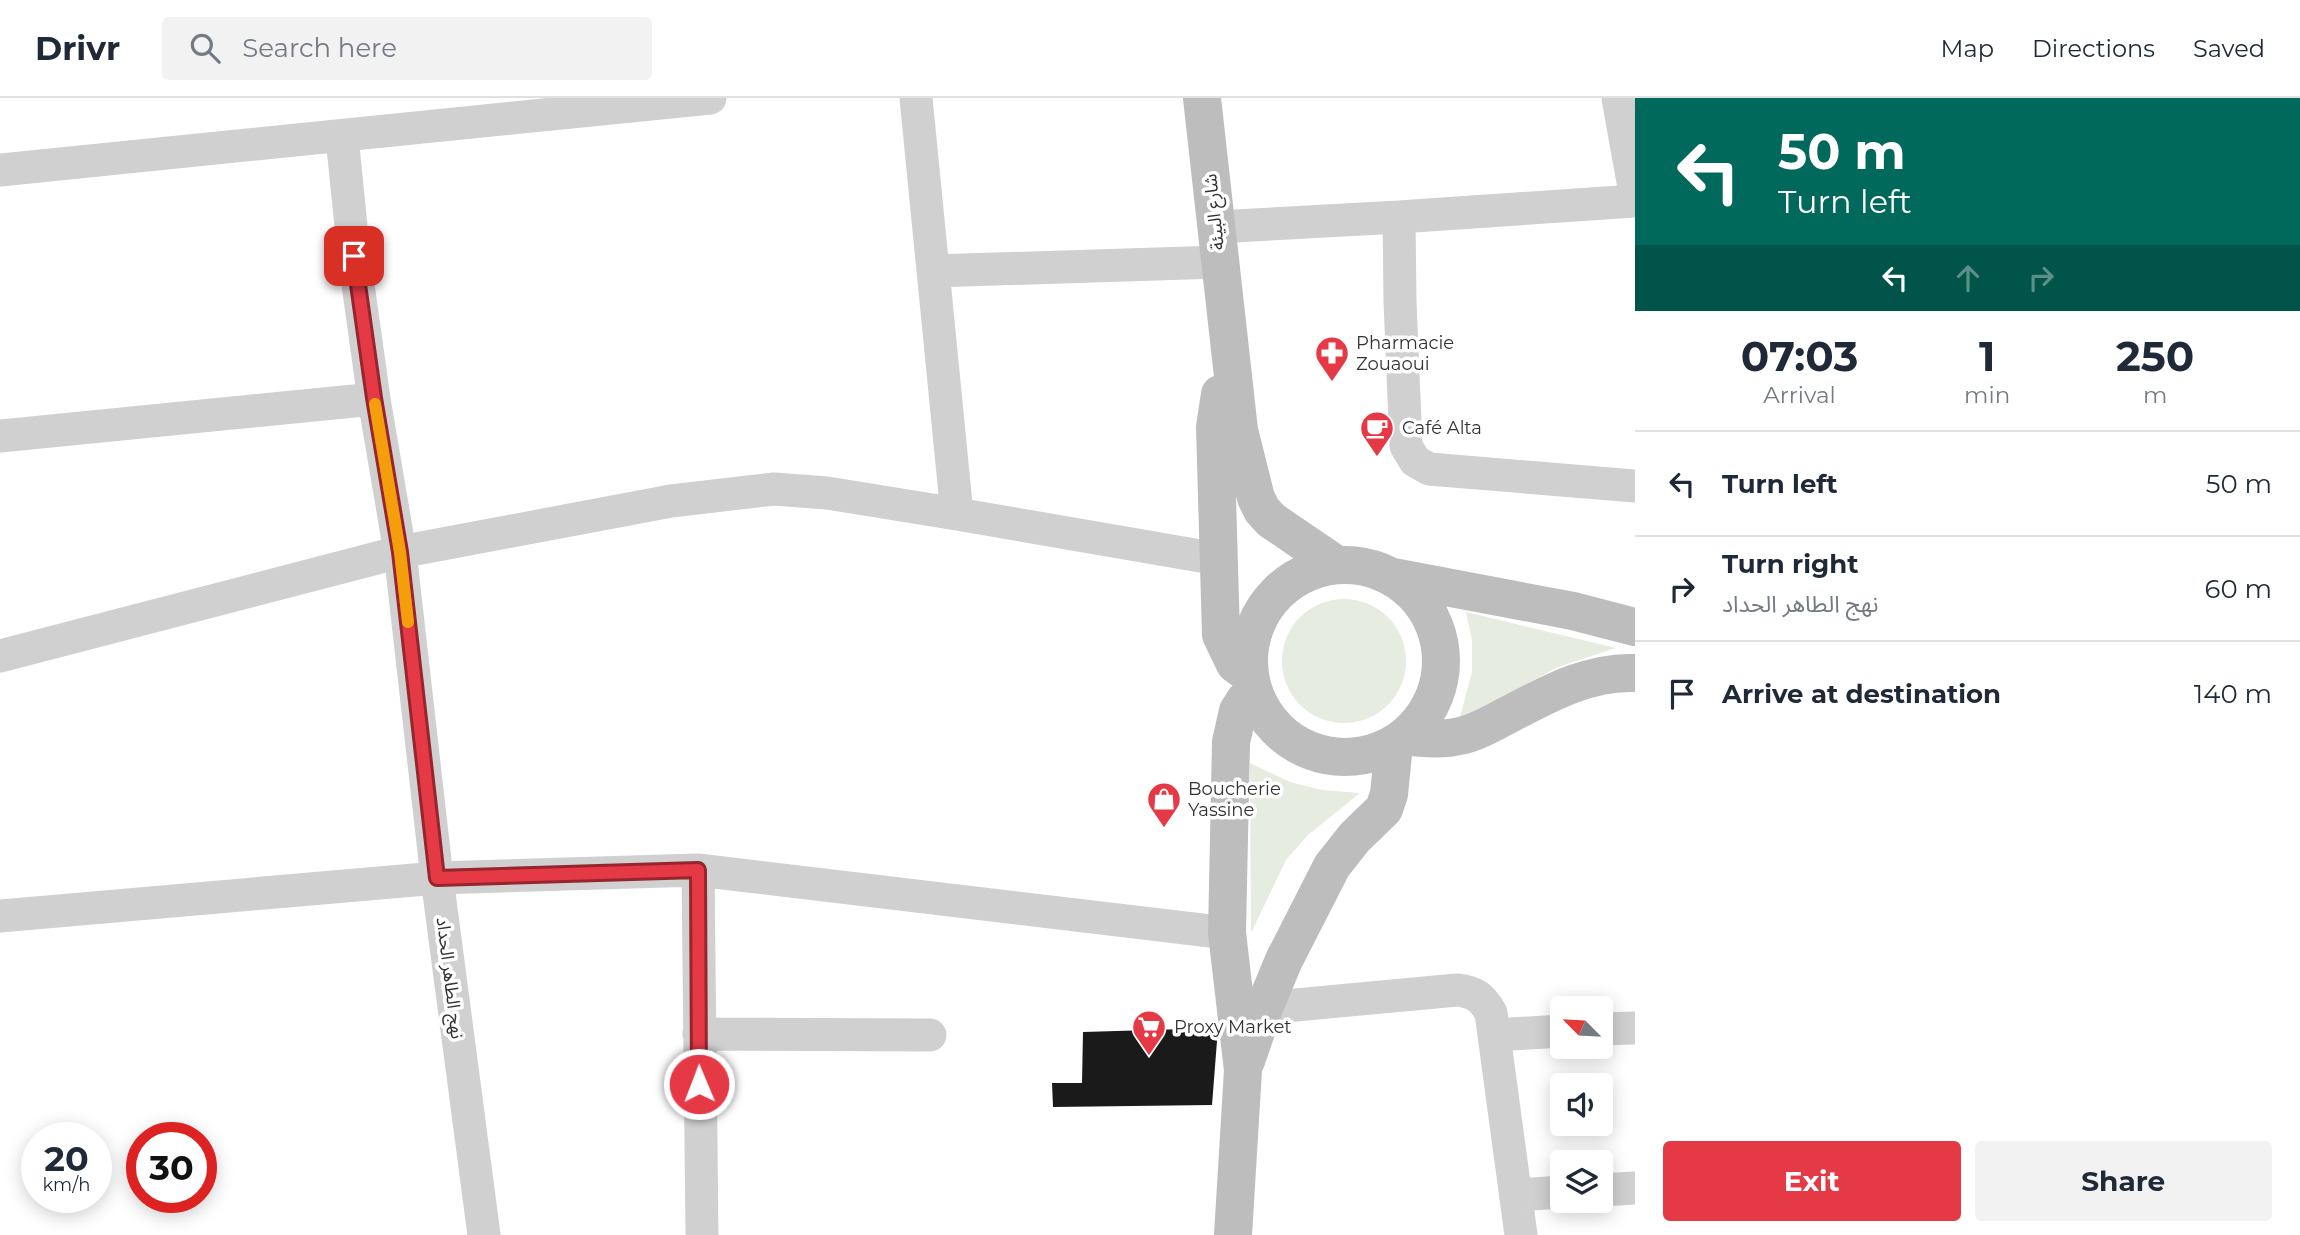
<!DOCTYPE html>
<meta charset="utf-8">
<style>
:root{--surface:#fff;--page:#f2f2f3;--text:#1f2937;--muted:#747a83;--line:#e0e1e3;--accent:#e63946}
body{margin:0;font-family:Montserrat,"Noto Sans Arabic",sans-serif;background:var(--page);color:var(--text);height:100vh;display:flex;flex-direction:column;font-size:26px;white-space:nowrap}
*{box-sizing:border-box;margin:0}
p{font-size:23px;color:var(--muted)}
.icon{flex:none;width:38px;height:38px;fill:none;stroke:currentColor;stroke-width:2;stroke-linecap:round;stroke-linejoin:round}
.map{position:relative;flex:1;overflow:hidden}
.drawer{display:flex;flex-direction:column;background:var(--surface);width:665px}
.drawer>*{flex:none}
.guide{background:#00695c;color:#fff;overflow:hidden}
.needle{width:46px;rotate:294deg}
.fabs{position:absolute;left:1550px;top:898px;display:grid;gap:14px}
.fabs a{display:grid;place-items:center;width:63px;height:63px;border-radius:7px;background:var(--surface);box-shadow:0 4px 18px #0003;font-size:35px}
.speed{position:absolute;left:21px;top:1024px;display:flex;gap:14px;font-size:35px;font-weight:700;text-align:center}
.speed>*{display:grid;place-content:center;width:91px;height:91px;border-radius:50%;background:var(--surface);box-shadow:0 4px 18px #0003;line-height:1}
.speed small{font-size:18px;font-weight:400}
.speed .limit{border:10px solid #d22;background:#fff;color:#111}
.pin{position:absolute;display:grid;place-items:center;width:60px;height:60px;color:#fff;margin:-30px;border-radius:14px;box-shadow:0 4px 10px #0006}
.me{position:absolute;width:77px;margin:-38px;rotate:359deg;stroke-linejoin:round;filter:drop-shadow(0 0 5px #0008)}
.turn{display:flex;align-items:center;gap:24px;height:147px;padding:0 28px;font-size:32px}
.turn .icon{width:91px;height:91px;stroke-width:2.5}
.turn b{display:block;font-size:49px;line-height:60px}
.lanes{display:flex;align-items:center;height:66px;padding:0 28px;background:#0003;justify-content:center;gap:35px;direction:ltr}
.lanes .off{opacity:.35}
.eta{display:flex;justify-content:space-evenly;align-items:center;height:119px;text-align:center}
.eta b{font-size:42px;font-weight:700;line-height:49px}
.primary-button{display:flex;gap:14px;margin-top:auto;padding:14px 28px}
.primary-button a{flex:1;height:80px;border-radius:7px;background:var(--accent);color:#fff;font-size:28px;font-weight:700;line-height:80px;text-align:center}
.primary-button a+a{background:var(--page);color:var(--text)}
ul{padding:0;list-style:none}
li{display:flex;align-items:center;gap:21px;height:105px;padding:0 28px;border-top:2px solid var(--line)}
li div{flex:1}
li b{display:block;font-size:26px}
li em{font-style:normal}
header{display:flex;align-items:center;gap:42px;box-sizing:border-box;height:98px;padding:0 35px;background:var(--surface);border-bottom:2px solid var(--line)}
header strong{font-size:33px}
nav{display:flex;gap:38px;margin-inline-start:auto;font-size:24px}
.search{width:490px;height:63px;background:var(--page);display:flex;align-items:center;gap:18px;box-sizing:border-box;padding:0 24px;border-radius:7px;color:var(--muted);font-size:26px}
main{display:flex;flex:1;min-height:0}
.map>svg:first-child{display:block}
.green{fill:#e6ecdf}
.building{fill:#1a1a1a}
.lines{fill:none;stroke-linecap:round;stroke-linejoin:round}
.street{stroke:#d0d0d0;stroke-width:33}
.secondary{stroke:#bdbdbd;stroke-width:38}
.route-casing{stroke:#96252e;stroke-width:18}
.route{stroke:#e63946;stroke-width:12}
.slow{stroke:#f59e0b;stroke-width:12}
.labels{text-anchor:middle;stroke-width:7;stroke-linejoin:round;paint-order:stroke}
.street-label{font-size:18px;fill:#333;stroke:#fff}
.poi-label{font-size:18px;fill:#333;stroke:#fff;text-anchor:start}
</style>
<header>
<strong>Drivr</strong>
<div class="search"><svg class="icon" aria-label="search" viewBox="0 0 24 24"><circle cx="10" cy="10" r="6"/><path d="M15 15l6 6"/></svg>Search here</div>
<nav><a>Map</a><a>Directions</a><a>Saved</a></nav>
</header>
<main>
<div class="map">
<svg width="1635" height="1137" viewBox="0 0 1635 1137">
<rect width="100%" height="100%" fill="#fff"/>
<path class="green" d="M1282 563a62 62 0 1 1 124 0a62 62 0 1 1-124 0Z
M1466,514L1616,550L1558,569L1459,623L1472,574V542Z
M1250,665L1290,684L1322,692L1360,695L1308,737L1286,762L1251,835Z"/>
<path class="building" d="M1218,930L1212,1007L1053,1009L1052,985H1082L1083,934Z"/>
<g class="lines">
<path class="street" d="M916,0L957,416
M1618,0L1635,95
M342,39L354,158L374,301L400,454L437,780L484,1137
M0,72L710,0
M1399,119L1400,203L1406,348L1415,363L1429,371L1635,388
M1216,129L1399,119L1635,103
M933,173L1219,164
M0,338L374,301
M0,558L400,454L671,403L774,391L827,395L957,416L1218,461
M698,772L702,1137
M0,818L437,780L698,772L1227,835
M1264,910L1457,892C1475,894 1482,899 1491,915L1521,1137
M1601,931L1635,930
M699,936L930,937
M1494,937L1563,933
M1601,1092L1635,1090
M1516,1097L1563,1094"/>
<path class="secondary" d="M1202,0L1239,332L1256,400L1262,412L1271,422L1337,467
M1220,296L1215,329L1221,537L1235,566L1249,576
M1249 563a96 96 0 1 1 192 0a96 96 0 1 1-192 0Z
M1393,479L1573,513L1635,529
M1405,638C1424,641 1446,642 1464,637C1480,633 1494,624 1508,617C1548,596 1589,573 1635,575
M1246,963L1264,910L1284,862L1332,768L1355,739L1384,711L1389,696L1394,646
M1233,1137L1243,972L1227,835L1231,644L1238,613L1245,602L1253,596"/>
</g>
<g class="lines">
<g class="route-casing">
<path id="route" d="M354,158L374,300L400,454L437,780L698,772L699,986"/>
</g>
<use href="#route" class="route"/>
<path class="slow" d="M375,306L400,454L408,524"/>
</g>
<defs>
<g id="pharmacy-pin" transform="scale(1.75)"><path d="M0 17L-7.5 6A9.5 9.5 0 1 1 7.5 6Z" fill="#e63946" stroke="#fff"/><path d="M-2-6h4v4h4v4h-4v4h-4v-4h-4v-4h4Z" fill="#fff"/></g>
<g id="cafe-pin" transform="scale(1.75)"><path d="M0 17L-7.5 6A9.5 9.5 0 1 1 7.5 6Z" fill="#e63946" stroke="#fff"/><path d="M-5.5-4.5H6V0H3Q3 3.5 0 3.5H-2.5Q-5.5 3.5-5.5 0ZM3-3.2v2h1.7v-2ZM-6 4.5H4V6H-6Z" fill="#fff"/></g>
<g id="shop-pin" transform="scale(1.75)"><path d="M0 17L-7.5 6A9.5 9.5 0 1 1 7.5 6Z" fill="#e63946" stroke="#fff"/><path d="M-5-2.5h2.3a2.7 3.5 0 0 1 5.4 0H5L5.5 6h-11ZM-1.5-2.5h3a1.5 2.3 0 0 0-3 0Z" fill="#fff"/></g>
<g id="supermarket-pin" transform="scale(1.75)"><path d="M0 17L-7.5 6A9.5 9.5 0 1 1 7.5 6Z" fill="#e63946" stroke="#fff"/><path d="M-6-5.5h2.5l.6 2H6L4.5 2H-2.5L-4.4-4H-6ZM-1.5 3.2a1.3 1.3 0 1 0 .1 0ZM3 3.2a1.3 1.3 0 1 0 .1 0Z" fill="#fff"/></g>
</defs>
<g fill-rule="evenodd">
<use href="#pharmacy-pin" x="1332" y="255"/>
<use href="#cafe-pin" x="1377" y="330"/>
<use href="#shop-pin" x="1164" y="701"/>
<use href="#supermarket-pin" x="1149" y="929"/>
</g>
<g class="labels">
<g class="street-label">
<text transform="translate(1214 114) rotate(-96)" y="6">شارع البيئة</text>
<text transform="translate(450 880) rotate(83)" y="6">نهج الطاهر الحداد</text>
</g>
<g class="poi-label">
<text x="1356" y="251">Pharmacie<tspan x="1356" dy="21">Zouaoui</tspan></text>
<text x="1402" y="336">Café Alta</text>
<text x="1188" y="697">Boucherie<tspan x="1188" dy="21">Yassine</tspan></text>
<text x="1174" y="935">Proxy Market</text>
</g>
</g>
</svg>
<div class="fabs">
<a><svg class="needle" viewBox="-14 -14 28 28"><path d="M0-13l5 13h-10z" fill="#e53935"/><path d="M0 13l5-13h-10z" fill="#747a83"/></svg></a>
<a><svg class="icon" aria-label="sound" viewBox="0 0 24 24"><path d="M4 9h4l5-4v14l-5-4H4zM17 9q2 3 0 6"/></svg></a>
<a><svg class="icon" aria-label="layers" viewBox="0 0 24 24"><path d="M12 4l9 5-9 5-9-5zM3 14l9 5 9-5"/></svg></a>
</div>
<div class="speed"><div>20<small>km/h</small></div><div class="limit">30</div></div>
<div class="pin" style="left:354px;top:158px;background:#d93025"><svg class="icon" aria-label="arrive" viewBox="0 0 24 24"><path d="M6 21V4h12l-3 4 3 4H6"/></svg></div>
<svg class="me" style="left:699px;top:986px" viewBox="-20 -20 40 40"><circle r="17" fill="#e63946" stroke="#fff" stroke-width="3"/><path d="M0-11L8 9 0 5-8 9z" fill="#fff"/></svg>
</div>
<section class="drawer">
<div class="guide">
<div class="turn"><svg class="icon" aria-label="left" viewBox="0 0 24 24"><path d="M17 20v-9H6M10 6l-5 5 5 5"/></svg><div><b>50 m</b>Turn left</div></div>
<div class="lanes"><svg class="icon" aria-label="left" viewBox="0 0 24 24"><path d="M17 20v-9H6M10 6l-5 5 5 5"/></svg><svg class="icon off" aria-label="ahead" viewBox="0 0 24 24"><path d="M12 20V5M6 11l6-6 6 6"/></svg><svg class="icon off" aria-label="right" viewBox="0 0 24 24"><path d="M7 20v-9h11M14 6l5 5-5 5"/></svg></div>
</div>
<div class="eta">
<div><b>07:03</b><p>Arrival</p></div>
<div><b>1</b><p>min</p></div>
<div><b>250</b><p>m</p></div>
</div>
<ul>
<li><svg class="icon" aria-label="left" viewBox="0 0 24 24"><path d="M17 20v-9H6M10 6l-5 5 5 5"/></svg><div><b>Turn left</b></div><em>50 m</em></li>
<li><svg class="icon" aria-label="right" viewBox="0 0 24 24"><path d="M7 20v-9h11M14 6l5 5-5 5"/></svg><div><b>Turn right</b><p>نهج الطاهر الحداد</p></div><em>60 m</em></li>
<li><svg class="icon" aria-label="arrive" viewBox="0 0 24 24"><path d="M6 21V4h12l-3 4 3 4H6"/></svg><div><b>Arrive at destination</b></div><em>140 m</em></li>
</ul>
<div class="primary-button"><a>Exit</a><a>Share</a></div>
</section>
</main>
